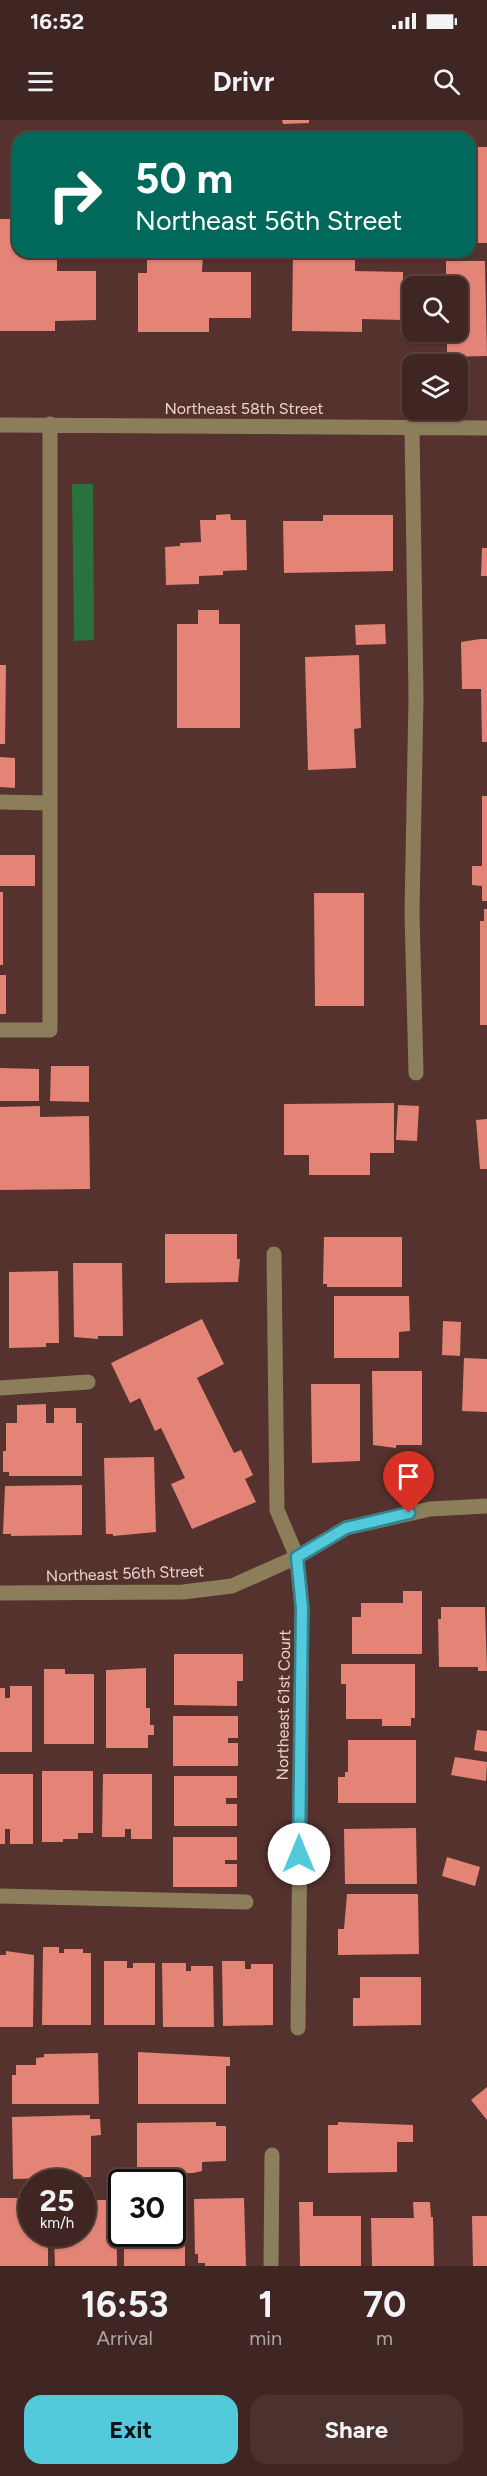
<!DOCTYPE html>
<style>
:root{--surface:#402622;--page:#4b322f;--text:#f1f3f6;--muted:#aea5a5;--line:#594340;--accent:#53cadc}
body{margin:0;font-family:Figtree,sans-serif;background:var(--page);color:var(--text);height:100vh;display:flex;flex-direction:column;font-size:22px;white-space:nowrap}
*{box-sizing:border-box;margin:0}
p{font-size:20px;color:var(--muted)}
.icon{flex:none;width:33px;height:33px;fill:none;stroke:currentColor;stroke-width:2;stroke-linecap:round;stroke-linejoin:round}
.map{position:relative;height:2146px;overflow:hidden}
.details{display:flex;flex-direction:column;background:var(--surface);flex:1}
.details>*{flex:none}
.hud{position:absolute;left:12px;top:12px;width:464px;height:126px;border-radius:18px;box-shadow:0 2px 4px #0004,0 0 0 2px var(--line);background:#00695c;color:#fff;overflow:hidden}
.buttons{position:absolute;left:402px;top:156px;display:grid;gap:12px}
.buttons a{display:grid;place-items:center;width:66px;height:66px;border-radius:12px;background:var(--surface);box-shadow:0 2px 4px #0004,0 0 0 2px var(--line);font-size:30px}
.speed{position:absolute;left:18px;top:2049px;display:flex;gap:12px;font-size:30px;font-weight:700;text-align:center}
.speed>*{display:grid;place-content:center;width:78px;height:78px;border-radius:50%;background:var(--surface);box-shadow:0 2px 4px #0004,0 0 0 2px var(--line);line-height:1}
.speed small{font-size:15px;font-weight:400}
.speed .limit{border:3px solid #111;border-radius:9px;background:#fff;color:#111}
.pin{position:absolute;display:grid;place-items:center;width:51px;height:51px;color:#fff;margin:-62px -26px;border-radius:50% 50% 50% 0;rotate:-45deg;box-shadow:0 0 6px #0007}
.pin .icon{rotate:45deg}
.me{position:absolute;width:66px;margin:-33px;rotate:0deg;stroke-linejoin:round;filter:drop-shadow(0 0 4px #0008)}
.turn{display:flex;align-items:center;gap:21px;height:126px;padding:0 24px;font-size:27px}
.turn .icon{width:78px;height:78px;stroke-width:2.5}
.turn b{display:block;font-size:42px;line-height:51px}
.eta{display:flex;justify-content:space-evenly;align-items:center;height:102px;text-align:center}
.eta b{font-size:36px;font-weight:700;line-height:42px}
.primary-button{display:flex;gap:12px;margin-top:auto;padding:12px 24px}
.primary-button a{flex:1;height:69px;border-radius:18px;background:var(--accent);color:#111;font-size:24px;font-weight:700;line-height:69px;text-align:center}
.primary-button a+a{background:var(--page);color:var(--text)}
.status{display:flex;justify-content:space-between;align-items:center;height:42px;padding:0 30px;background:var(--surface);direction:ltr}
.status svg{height:16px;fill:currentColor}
header{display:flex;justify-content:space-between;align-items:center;height:78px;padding:0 24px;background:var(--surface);font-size:27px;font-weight:700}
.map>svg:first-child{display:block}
.green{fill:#28723b}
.building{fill:#e38477}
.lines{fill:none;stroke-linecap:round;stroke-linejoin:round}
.minor{stroke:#8c7e5a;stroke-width:15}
.route-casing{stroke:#36838f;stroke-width:15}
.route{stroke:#53cadc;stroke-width:10}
.labels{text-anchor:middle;stroke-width:6;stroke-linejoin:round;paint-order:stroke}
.street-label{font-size:16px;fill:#ead3cf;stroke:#55322d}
</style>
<div class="status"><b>16:52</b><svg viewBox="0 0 49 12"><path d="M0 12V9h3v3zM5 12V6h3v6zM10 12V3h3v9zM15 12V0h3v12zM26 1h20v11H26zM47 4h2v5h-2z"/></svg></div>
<header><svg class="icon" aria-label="menu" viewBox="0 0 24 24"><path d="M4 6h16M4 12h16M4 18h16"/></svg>Drivr<svg class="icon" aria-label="search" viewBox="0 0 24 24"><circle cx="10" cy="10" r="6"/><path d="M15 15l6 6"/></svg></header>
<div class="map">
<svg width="487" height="2146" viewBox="0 0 487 2146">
<rect width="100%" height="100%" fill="#55322d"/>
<path class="green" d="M72,364H93L94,520L74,521Z"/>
<path class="building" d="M282,0H309V3L283,4Z
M470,27H487V123H470Z
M0,99H10L18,106V132H57V151H96V200L55,201V211H0Z
M293,132H355V151L403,152V200L362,199V212L292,211Z
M147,133H203L202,152H251V198H209V212H138V153H147Z
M446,141H485L487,236L447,237V212H458V166H446Z
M230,394L231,400H246L247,450L223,451V455L199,456V464L166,465L165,427L180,426V423L201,422L200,400H216V395Z
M323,395H393V451L284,453L283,401H323Z
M482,428H487V456H481Z
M198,490H219V504H240V608H177V504H198Z
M385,504L386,524L356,525L355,505Z
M480,519H487V622H482L481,569H462L461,522Z
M359,535L361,608L354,609L356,648L308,650L305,537Z
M0,545H6L5,624H0Z
M0,637L15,638V668L0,667Z
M482,676H487V781H482V766L472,765V746H482Z
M0,735H35V766H0Z
M0,772H3V845H0Z
M314,773H364V886H315Z
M484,789H487V905H480V801H484Z
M0,855H6V894H0Z
M51,946H89V982L50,981Z
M0,948L39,949V981H0Z
M394,983V1033H370V1055H309V1035H284V984Z
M398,985L419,986L417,1021L396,1020Z
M40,986V997L89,996L90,1069L0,1070V987Z
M487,999V1049H480L476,1000Z
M165,1114H237V1139H240L238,1162L165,1163Z
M324,1117H402V1167H327V1164H323Z
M73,1143H122L123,1216H98V1219L74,1217Z
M58,1151L59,1223H46V1227L9,1228V1152Z
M334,1176H409L410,1211L399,1212V1238H334Z
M202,1199L224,1244L197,1258L234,1333L241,1330L253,1355L245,1359L256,1382L192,1409L171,1364L185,1358L161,1308L155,1311L140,1278L130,1283L111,1243Z
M443,1201L461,1202L460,1236L442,1235Z
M464,1238L487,1239V1292L462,1291Z
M372,1251H422V1325H396V1328L373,1325Z
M311,1264H360V1341L312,1343Z
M46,1284V1303H54V1288H76V1303H82V1356H9V1352H3V1331H6V1303H17V1285Z
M154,1337L156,1412L113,1416V1414H106L104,1338Z
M82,1365V1415L11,1416V1414H3L5,1366Z
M403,1471H422V1534H352V1497H361V1483H403Z
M441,1487H485L487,1551H478V1547H439L438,1499H441Z
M174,1534H243V1561H237V1586L174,1585Z
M341,1544H415V1598H411V1606H382V1599H346V1564H341Z
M146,1548V1588H150V1605H154V1615H148V1628H106V1550Z
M44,1549H65V1554H94V1624H44Z
M10,1566H32V1632H0V1568H5V1578H10Z
M173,1596H238V1618H228V1623H238V1646H173Z
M477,1610L487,1611V1632L474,1630Z
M348,1620H416V1683H338V1657H345V1652H348Z
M455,1637L487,1642L486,1661L451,1655Z
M42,1651H93V1713H78V1719H63V1722H42Z
M0,1654H33V1724H10V1709H5V1724H0Z
M103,1654H152V1719H131V1709H125V1717H102Z
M174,1656H237V1678H226V1684H237V1706H174Z
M416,1708L417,1764H345L344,1709Z
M173,1717H237V1740H225V1744H237V1767H173Z
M447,1737L480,1747L475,1766L442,1756Z
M347,1774H418L419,1834L338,1835V1809H344Z
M43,1827H59V1833H64V1829H83V1833H91V1905H42Z
M6,1831L34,1835L33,1907H0V1835H6Z
M104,1841H127V1848H133V1843H155V1905H104Z
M222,1841H245V1849H251V1844H273V1905L223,1906Z
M162,1843H186V1851H191V1846H213L214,1907H163Z
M360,1857H421V1905L353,1906V1878H360Z
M138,1932L230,1937V1946H226V1984H138Z
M98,1933L99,1984H12V1955H16V1945H36V1938L44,1937V1934Z
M487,1967V2000L471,1980Z
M90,1995V1999H100L101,2015L91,2016V2057L13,2059L12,1997Z
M216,2002V2006H226V2041L202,2042V2051L193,2053L137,2054V2003Z
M338,2002L413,2005V2022H397V2052L328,2053V2005H338Z
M0,2078H32V2114H48V2146H0Z
M244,2078L246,2146H205V2143H198V2134H195L194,2079Z
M82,2080H116L117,2146H55L54,2114H82Z
M299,2082H313V2096H361V2146H300Z
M413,2082H430L431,2097H433L434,2146H372L371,2098H414Z
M172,2083H185V2146H124V2114H172Z
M472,2096H487V2146H473Z"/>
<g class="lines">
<path class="minor" d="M0,305L487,308
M412,307L416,577L412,793L416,953
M0,682L49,683
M0,910H50V304
M274,1134L277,1390L297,1437L302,1488L298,1908
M0,1268L88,1262
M0,1473L183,1472L232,1466L297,1437L346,1408L430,1389L487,1386
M0,1776L246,1782
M271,2146L272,2035"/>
</g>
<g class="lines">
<g class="route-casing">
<path id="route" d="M299,1734L302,1488L297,1437L346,1408L409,1393"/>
</g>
<use href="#route" class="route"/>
</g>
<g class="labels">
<g class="street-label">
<text x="244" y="294">Northeast 58th Street</text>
<text transform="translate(125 1453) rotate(-2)" y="6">Northeast 56th Street</text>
<text transform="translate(283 1585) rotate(-89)" y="6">Northeast 61st Court</text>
</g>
</g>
</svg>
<div class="buttons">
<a><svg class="icon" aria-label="search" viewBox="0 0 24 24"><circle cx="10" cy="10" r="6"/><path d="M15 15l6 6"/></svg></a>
<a><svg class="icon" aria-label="layers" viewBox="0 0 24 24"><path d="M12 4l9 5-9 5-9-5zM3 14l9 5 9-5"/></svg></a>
</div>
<div class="speed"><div>25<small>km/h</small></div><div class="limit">30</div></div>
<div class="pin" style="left:409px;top:1393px;background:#d93025"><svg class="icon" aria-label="arrive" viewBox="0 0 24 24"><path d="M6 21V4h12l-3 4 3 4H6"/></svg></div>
<svg class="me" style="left:299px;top:1734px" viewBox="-20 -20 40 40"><circle r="19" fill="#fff"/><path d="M0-13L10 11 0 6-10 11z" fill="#53cadc"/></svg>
<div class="hud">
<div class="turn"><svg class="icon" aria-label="right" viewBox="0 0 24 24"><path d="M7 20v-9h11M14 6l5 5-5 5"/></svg><div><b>50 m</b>Northeast 56th Street</div></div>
</div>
</div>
<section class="details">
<div class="eta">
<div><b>16:53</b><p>Arrival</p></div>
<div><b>1</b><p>min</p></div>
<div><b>70</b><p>m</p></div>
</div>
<div class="primary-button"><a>Exit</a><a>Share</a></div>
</section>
